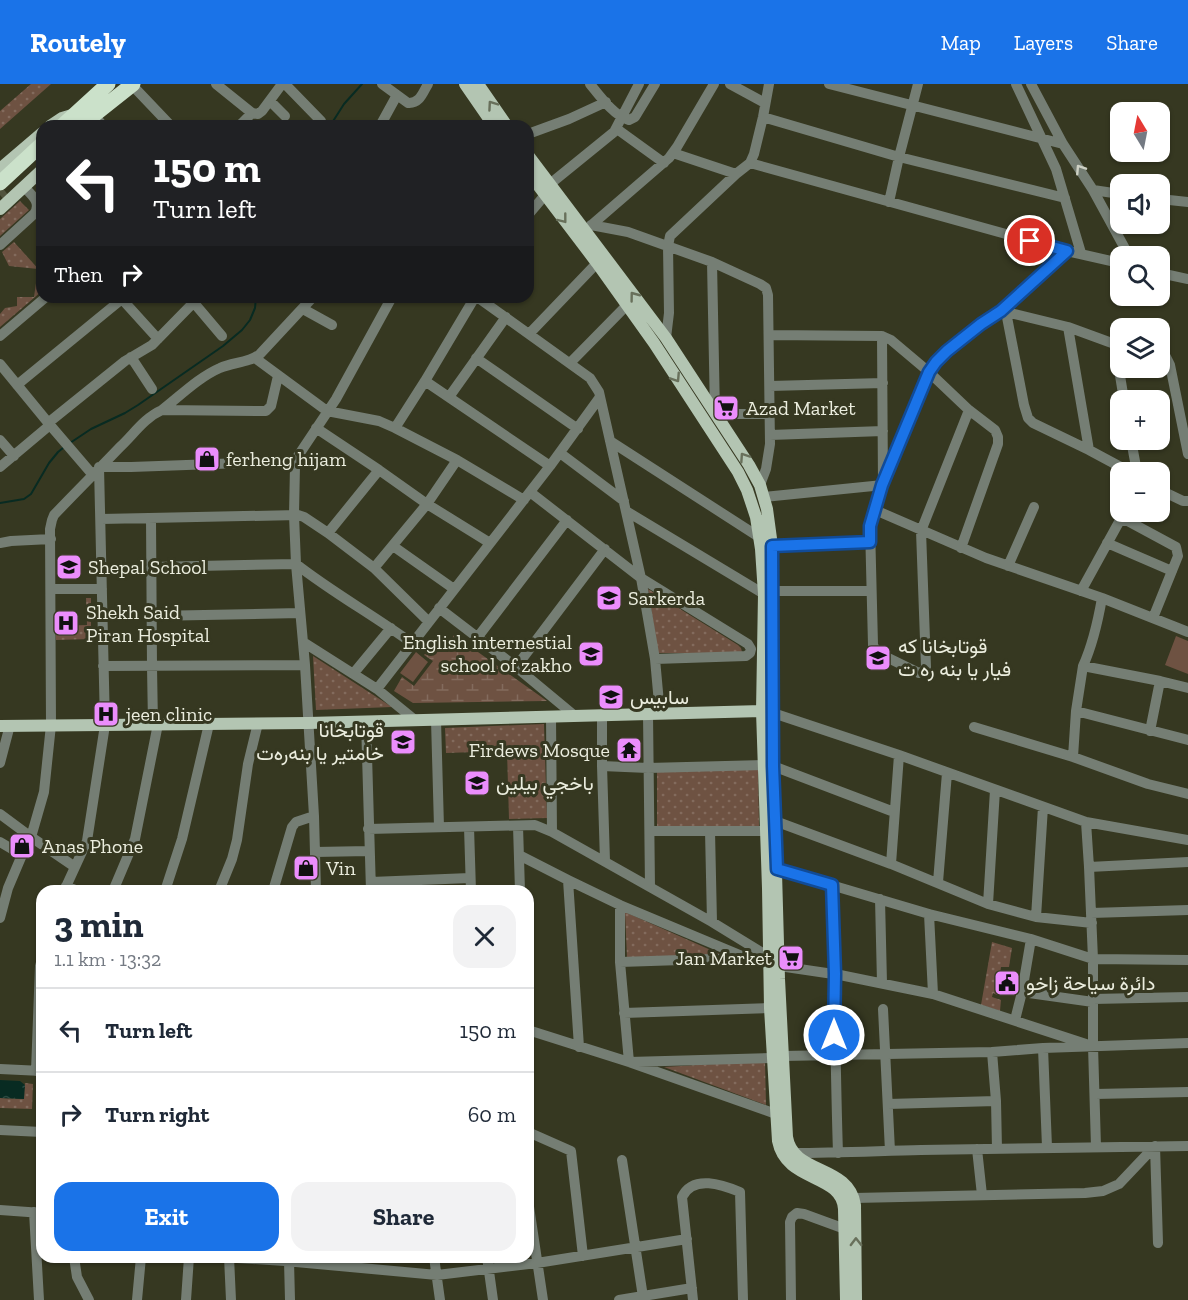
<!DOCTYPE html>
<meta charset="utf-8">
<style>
:root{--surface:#fff;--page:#f2f2f3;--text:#1f2937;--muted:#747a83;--line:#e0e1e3;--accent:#1a73e8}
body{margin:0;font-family:"Zilla Slab",Vazirmatn,serif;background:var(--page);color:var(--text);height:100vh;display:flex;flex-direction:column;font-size:22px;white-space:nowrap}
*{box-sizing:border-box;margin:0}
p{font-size:20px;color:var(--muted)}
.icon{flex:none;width:33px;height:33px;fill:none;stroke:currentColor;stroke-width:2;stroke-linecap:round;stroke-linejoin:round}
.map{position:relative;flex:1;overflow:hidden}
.side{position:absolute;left:36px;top:801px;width:498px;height:378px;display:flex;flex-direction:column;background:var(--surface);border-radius:18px;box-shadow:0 2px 4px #0004}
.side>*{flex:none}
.hud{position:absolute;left:36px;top:36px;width:498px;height:183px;border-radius:18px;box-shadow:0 2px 4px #0004;background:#202124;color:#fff;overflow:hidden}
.needle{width:39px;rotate:350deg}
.controls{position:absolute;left:1110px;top:18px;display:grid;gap:12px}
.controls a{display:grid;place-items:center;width:60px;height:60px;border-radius:12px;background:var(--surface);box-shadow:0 2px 4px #0004;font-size:30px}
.pin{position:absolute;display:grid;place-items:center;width:51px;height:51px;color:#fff;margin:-26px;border:3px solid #fff;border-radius:50%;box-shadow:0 2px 6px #0007}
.me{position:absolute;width:66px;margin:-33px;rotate:0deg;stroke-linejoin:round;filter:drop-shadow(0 0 4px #0008)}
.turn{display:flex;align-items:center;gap:21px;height:126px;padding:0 18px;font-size:27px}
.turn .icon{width:78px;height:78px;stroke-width:2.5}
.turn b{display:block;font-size:42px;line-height:51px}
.then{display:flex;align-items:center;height:57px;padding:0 18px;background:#0003;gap:12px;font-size:22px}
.round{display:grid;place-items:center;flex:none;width:63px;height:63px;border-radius:18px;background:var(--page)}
.headline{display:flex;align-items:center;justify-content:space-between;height:102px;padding:0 18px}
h1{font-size:36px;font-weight:800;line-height:45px}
.button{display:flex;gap:12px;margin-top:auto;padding:12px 18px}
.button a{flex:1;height:69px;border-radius:18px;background:var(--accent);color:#fff;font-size:24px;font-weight:800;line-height:69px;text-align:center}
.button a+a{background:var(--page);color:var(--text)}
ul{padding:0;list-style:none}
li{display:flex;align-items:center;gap:18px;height:84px;padding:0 18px;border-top:2px solid var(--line)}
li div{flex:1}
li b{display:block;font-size:22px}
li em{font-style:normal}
header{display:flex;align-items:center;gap:36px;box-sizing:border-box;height:84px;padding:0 30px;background:var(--accent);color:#fff}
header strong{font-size:28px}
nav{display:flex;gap:33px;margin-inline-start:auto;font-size:21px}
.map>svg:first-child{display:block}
.green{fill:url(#green-dots)}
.wetland{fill:url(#wetland-marsh)}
.pitch{fill:#6e5242}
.water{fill:url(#water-ripples)}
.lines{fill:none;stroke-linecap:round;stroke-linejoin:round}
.stream{stroke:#082b22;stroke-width:2}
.highway-tunnel{stroke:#51533d;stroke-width:15;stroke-dasharray:15 8;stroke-linecap:butt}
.minor{stroke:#757e74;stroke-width:10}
.major{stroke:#b3c5b2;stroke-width:12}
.highway{stroke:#cbe1ca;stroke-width:15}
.oneway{stroke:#68705b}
.oneway2{stroke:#ced1c4}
.route-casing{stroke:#114b97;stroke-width:15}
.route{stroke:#1a73e8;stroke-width:10}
.labels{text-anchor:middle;stroke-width:6;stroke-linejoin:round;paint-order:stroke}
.poi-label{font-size:20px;fill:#ebedde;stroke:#363821;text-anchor:start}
</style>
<header>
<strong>Routely</strong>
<nav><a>Map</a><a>Layers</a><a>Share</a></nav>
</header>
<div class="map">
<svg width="1188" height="1216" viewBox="0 0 1188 1216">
<defs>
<pattern id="green-dots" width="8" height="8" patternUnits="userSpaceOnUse" patternTransform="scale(1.5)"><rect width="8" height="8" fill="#6e5242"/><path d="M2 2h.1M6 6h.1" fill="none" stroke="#836b5d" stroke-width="1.8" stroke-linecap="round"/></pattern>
<pattern id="wetland-marsh" width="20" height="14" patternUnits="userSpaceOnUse" patternTransform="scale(1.5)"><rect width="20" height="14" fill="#6e5242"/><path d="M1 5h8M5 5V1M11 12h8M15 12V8" fill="none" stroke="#836b5d"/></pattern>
<pattern id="water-ripples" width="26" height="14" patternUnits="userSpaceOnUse" patternTransform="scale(1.5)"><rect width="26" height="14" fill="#082b22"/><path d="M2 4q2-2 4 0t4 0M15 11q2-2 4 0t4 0" fill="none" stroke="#2c4a42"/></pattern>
</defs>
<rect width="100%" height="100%" fill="#363821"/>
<path class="green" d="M31,0H51L0,45V27Z
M20,117L29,126L0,152V135Z
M14,158L42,189V207L0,243V230L5,224L17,222V213H34L38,185L9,182L2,168Z
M648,505L738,561L741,564L742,568L737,569H658Z
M86,514H91V555L56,556V542L87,541Z
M313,572L392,623L316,626Z
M544,640L547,734L509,735L507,667L446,669L445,644Z
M758,684L759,743L657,744V686Z
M625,828L722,871L627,874Z
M992,858L1012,864L1009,883H1001L997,911L993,909L992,913L1001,916L1000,927L981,921Z
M765,977L766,1021L664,983Z
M25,999L33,1000L32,1025L0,1024V1014L23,1015Z"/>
<path class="wetland" d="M454,551L547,617L413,619L394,607L402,593L414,602L433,577L424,571L436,557L447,562Z"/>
<path class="pitch" d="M1176,552L1188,557V590L1165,581Z
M416,568L428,578L413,598L400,589Z"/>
<path class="water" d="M0,996L20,997L25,1001L24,1015L0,1014Z"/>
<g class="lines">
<path class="stream" d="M330,42L344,20L362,0
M70,359L91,345L125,329L138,321L223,262L242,246L250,236L255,224L256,213
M0,419L24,415L31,410L49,379L58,368L63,364"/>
<path class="highway-tunnel" d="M0,111L5,107"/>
<path class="minor" d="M216,0L252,29L258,30L262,27L282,0
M285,0L321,37
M382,0L408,19C420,20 423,8 428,0
M590,0C599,11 615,33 629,36L635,33L655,0
M730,0L765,19
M829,0L1063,60
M1016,0L1056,85L1081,169
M1031,0L1063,60L1093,106L1129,172
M132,1L171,42
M270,17L285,32
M94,31L103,42
M763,33L899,73L1065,114
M239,42L252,29
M380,42L397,11
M617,45L664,79
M528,50L569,35L606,18
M673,69L736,90
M750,79L1067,167L1120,179
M550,100L614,48L639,0
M1093,106L1120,110
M1160,115L1188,118
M889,118L899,73L918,0
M528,131L545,111
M591,141L628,148L712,178L760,200L766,204L768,211L770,360L766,385L760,401
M588,144L669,74L677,63L714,0
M0,161L34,130C42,119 32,111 24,103
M712,178L715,330H770
M1160,189L1188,195
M120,213L158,255
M189,213L222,252
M477,213L590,294L599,308L641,494L655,575L660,630
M303,225L332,241
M1002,227L1068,243L1120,262
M1006,228L1024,321L1028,334L1033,339L1089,366L1130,388
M1068,243L1089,366
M529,250L597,179
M769,251L882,252L891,256L929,288L969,326L995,346L998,353V360L961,464
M0,252L46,213
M666,254L669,229L668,162L670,152L736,90L750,79L754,70L763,33L769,0
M1115,261L1124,316
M1160,269L1166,273L1170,281L1188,370
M131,273L152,305
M255,274L327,327L379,337L395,344L457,376L524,416
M476,274L578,345
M570,279L627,221
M0,280L50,341L92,390
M425,297L550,382
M17,301L122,215
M770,302L883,299
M449,313L506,233
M162,326C180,312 199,293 220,284C233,278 249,279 260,270L313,213
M969,326L921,447L926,583L924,587L919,589L878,569L875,565L873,561L870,442L883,401L929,288L936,278L947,267L981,240L1001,227L1067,167
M48,339L125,277L152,261L199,213
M316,344L379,386L427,420L490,459
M395,344L425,297L475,213
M770,351L883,347
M0,356L14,372
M1131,356L1137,388
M610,357L759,453
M560,369L624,417
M0,383L50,341
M99,383H131L296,377
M1160,406L1183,417H1188
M530,408L641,494L748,560L751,565L750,569L746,572L655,575
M764,413L883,401L882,252
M875,426L986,474L1102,514C1098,537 1093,560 1083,582
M626,427L764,510
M151,434L152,583L153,640
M101,435L298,431L304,433L328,449L374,484L429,538
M328,449L379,386
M0,459L11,457L51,455
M1107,459L1172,487
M393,462L454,505
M772,462L870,458
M1008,482L1034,423
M151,483L296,480C333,509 375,532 413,560
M374,484L427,420L457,376
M51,505H102
M773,507H871
M1081,507L1119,438L1126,436L1176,463L1178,472L1153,534
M1102,514L1188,548
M439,524L516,583L575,632
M152,532L300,529
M477,554L567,436
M303,558L377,605L415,636
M103,582L305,581
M516,583L605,465
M353,590L391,544
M377,605L550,382L600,313
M1076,627L1188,656
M766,628L773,629L899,671L1086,738L1188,756
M648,630L650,803
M602,631V682L605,777
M436,636L439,743
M366,637L371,807
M974,643L1073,673L1148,700L1188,710
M1150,647L1160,597
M1073,673L1076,627L1083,582L1160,597L1188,604
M0,679L10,641
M602,682L648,684L764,681
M773,682L894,728
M0,730L31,753L75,783
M775,737L891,780L988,820L1036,833L1092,839
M1086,738L1089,783L1093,875V962L1096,1063
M518,742L520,807
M469,743L471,807
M368,745L535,741L552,748L551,633
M650,747H767
M710,747L712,838
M552,748L712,838L769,873
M0,758L22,771
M315,768L369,767
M519,771L568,796L579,963
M891,780L899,671
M1089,783L1188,778
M777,785L929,830L1031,855L1093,875L1188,876
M568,796L620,821L747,874
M371,798L470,794
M938,798L947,689
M832,801C835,890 835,980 838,1069
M66,802L78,807
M64,807L87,757L105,641L99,383
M113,807L135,755L158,640
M165,807L182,755L209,640
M219,807L232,775L237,756L248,680L258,639
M273,807L292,743L296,738L314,732
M316,807L314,732L305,581L296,480L294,431L295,382L298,372L336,315L392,213
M880,815L882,899
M988,820L995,706
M620,821V878L629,978L773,974
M1091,829L1188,826
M929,830L933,910
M1036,833L1043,723
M0,834L8,804L22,771L31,753L44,708L51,641L50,445L52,436L54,431C76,408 98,386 120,363C134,350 144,334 162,326L266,327L271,322L278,292
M620,878L742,874
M779,882L840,891L933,910L1086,960
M1022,908L1093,918
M1093,915L1188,913
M883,925L890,1067
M624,929L770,924
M1015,936L1022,908L1031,855
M528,946L629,978L776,1030
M1043,964L1047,1063
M992,968L996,1017L997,1065
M783,972L992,968L1043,964L1188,959
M0,985L42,987
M36,987L40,882L42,875
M1095,1010L1188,1008
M888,1020L996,1017
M0,1046L42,1048
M528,1048L571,1067L583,1172
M1155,1062L1158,1159
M977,1065L982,1111
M793,1069C836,1069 878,1067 921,1066C1010,1065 1099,1063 1188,1062
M622,1076L643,1213
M854,1114L1085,1109L1103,1107L1119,1100L1155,1062
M528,1116L543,1216
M0,1126L42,1129
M34,1128L39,1216
M74,1173L77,1193L89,1216
M222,1173L285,1177L437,1191L537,1179L687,1155
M229,1173L231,1216
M434,1173L440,1216
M487,1173L493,1216
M289,1177L290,1216
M137,1216L141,1173
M186,1216L189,1173
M619,1216L692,1204
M693,1216L682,1113C693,1090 723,1101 740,1108L743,1216
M791,1216L790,1138L792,1133L797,1129L804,1130L845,1145"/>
<path class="major" d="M465,0L494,42
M478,0L507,42
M50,42L62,34L72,31
M528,71L666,254L749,381L760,401L767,425L772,462L773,682L779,895L787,1053C793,1091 849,1080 855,1121L856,1216
M0,85L42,49
M528,88L597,179L654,259L738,388L747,406L756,433L761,465L764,510L762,627L768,804L770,924L778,1057C786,1099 842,1089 844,1125L846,1216
M0,125L42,86
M0,642L308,639L762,627"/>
<path class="highway" d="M62,42L108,0
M80,42L133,0
M0,99L42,60"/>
</g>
<defs><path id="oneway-chevron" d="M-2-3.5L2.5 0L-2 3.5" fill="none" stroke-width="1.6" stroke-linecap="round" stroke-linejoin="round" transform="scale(1.5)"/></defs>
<g class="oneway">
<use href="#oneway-chevron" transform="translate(492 21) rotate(-125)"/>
<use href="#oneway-chevron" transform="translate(563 135) rotate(52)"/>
<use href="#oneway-chevron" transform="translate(634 212) rotate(-127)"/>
<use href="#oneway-chevron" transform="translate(676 294) rotate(57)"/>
<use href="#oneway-chevron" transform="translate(744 373) rotate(-124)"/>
<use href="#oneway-chevron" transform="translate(856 1158) rotate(-91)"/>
</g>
<use class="oneway2" href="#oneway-chevron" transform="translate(1080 85) rotate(-123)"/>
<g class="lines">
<g class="route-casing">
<path id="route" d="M834,951L835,890L832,801L777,785L773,682L772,462L870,458V442L882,401L929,288L936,278L947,267L981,240L1001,227L1067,167L1030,157"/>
</g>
<use href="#route" class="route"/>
</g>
<defs>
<g id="supermarket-square" transform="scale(1.35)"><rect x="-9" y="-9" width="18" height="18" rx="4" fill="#eb8dfc" stroke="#363821"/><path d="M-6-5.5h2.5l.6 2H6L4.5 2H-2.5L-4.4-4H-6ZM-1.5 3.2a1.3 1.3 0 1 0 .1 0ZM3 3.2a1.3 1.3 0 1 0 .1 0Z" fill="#111"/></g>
<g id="shop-square" transform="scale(1.35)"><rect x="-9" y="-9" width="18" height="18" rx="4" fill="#eb8dfc" stroke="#363821"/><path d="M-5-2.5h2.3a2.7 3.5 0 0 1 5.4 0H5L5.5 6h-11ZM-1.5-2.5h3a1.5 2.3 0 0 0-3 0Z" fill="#111"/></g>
<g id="school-square" transform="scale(1.35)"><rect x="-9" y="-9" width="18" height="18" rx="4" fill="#eb8dfc" stroke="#363821"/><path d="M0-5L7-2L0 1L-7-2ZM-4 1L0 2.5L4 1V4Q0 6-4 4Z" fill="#111"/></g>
<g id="hospital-square" transform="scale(1.35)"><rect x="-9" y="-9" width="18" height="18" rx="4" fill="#eb8dfc" stroke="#363821"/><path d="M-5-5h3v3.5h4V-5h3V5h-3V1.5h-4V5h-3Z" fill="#111"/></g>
<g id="temple-square" transform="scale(1.35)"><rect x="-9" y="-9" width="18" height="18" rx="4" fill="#eb8dfc" stroke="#363821"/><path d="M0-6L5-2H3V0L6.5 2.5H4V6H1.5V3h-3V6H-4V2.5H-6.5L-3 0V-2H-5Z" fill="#111"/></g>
<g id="civic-square" transform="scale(1.35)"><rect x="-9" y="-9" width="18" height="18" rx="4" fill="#eb8dfc" stroke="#363821"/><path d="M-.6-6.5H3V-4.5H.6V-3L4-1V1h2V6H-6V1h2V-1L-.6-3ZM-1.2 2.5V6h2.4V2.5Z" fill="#111"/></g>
</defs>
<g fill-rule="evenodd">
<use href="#supermarket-square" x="726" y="324"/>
<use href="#shop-square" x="207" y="375"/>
<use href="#school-square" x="69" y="483"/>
<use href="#school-square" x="609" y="514"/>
<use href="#hospital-square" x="66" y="539"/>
<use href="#school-square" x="591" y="570"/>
<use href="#school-square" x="878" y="574"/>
<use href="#school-square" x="611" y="613"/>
<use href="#hospital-square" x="106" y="630"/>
<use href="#school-square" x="403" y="658"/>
<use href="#temple-square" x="629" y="666"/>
<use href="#school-square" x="477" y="699"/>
<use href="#shop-square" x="22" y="762"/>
<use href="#shop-square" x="306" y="784"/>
<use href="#supermarket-square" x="791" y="874"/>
<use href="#civic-square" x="1007" y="899"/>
</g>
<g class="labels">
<g class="poi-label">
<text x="746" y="331">Azad Market</text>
<text x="226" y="382">ferheng hijam</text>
<text x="88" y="490">Shepal School</text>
<text x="628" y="521">Sarkerda</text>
<text x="86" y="535">Shekh Said<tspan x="86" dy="23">Piran Hospital</tspan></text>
<text x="572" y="565" text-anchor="end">English internestial<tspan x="572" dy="23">school of zakho</tspan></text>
<text x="898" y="569">قوتابخانا كه<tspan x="898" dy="23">فيار يا بنه ره ت</tspan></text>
<text x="630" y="620">سابيس</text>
<text x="126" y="637">jeen clinic</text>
<text x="384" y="653" text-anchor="end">قوتابخانا<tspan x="384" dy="23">خامتیر یا بنەرەت</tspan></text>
<text x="610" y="673" text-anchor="end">Firdews Mosque</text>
<text x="496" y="706">باخجي بيلين</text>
<text x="42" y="769">Anas Phone</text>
<text x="326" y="791">Vin</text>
<text x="772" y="881" text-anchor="end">Jan Market</text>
<text x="1026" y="906">دائرة سياحة زاخو</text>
</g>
</g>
</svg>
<div class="controls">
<a><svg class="needle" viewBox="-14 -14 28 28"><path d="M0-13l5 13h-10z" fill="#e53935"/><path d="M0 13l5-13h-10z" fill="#747a83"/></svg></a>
<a><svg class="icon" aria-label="sound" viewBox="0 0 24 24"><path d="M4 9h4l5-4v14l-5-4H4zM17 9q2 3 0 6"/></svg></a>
<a><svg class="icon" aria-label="search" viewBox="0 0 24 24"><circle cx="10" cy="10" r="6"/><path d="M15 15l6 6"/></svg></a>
<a><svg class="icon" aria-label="layers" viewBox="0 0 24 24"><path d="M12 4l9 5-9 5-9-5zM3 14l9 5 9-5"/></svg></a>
<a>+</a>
<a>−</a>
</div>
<div class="pin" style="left:1030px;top:157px;background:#d93025"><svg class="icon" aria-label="arrive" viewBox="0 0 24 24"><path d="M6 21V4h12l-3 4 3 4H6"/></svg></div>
<svg class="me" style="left:834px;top:951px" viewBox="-20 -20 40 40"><circle r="17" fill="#1a73e8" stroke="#fff" stroke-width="3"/><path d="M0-11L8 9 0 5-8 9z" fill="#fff"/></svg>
<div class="hud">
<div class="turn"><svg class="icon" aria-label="left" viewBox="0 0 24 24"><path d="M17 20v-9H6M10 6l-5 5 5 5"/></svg><div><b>150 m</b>Turn left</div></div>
<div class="then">Then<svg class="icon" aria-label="right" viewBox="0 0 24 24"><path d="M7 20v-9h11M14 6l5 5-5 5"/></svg></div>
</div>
<section class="side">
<div class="headline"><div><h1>3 min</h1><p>1.1 km · 13:32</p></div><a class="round"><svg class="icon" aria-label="close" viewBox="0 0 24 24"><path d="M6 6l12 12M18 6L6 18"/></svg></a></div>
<ul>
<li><svg class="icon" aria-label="left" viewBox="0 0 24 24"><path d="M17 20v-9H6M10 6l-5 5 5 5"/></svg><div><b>Turn left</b></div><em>150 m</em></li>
<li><svg class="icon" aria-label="right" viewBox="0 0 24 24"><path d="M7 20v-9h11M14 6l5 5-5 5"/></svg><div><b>Turn right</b></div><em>60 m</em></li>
</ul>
<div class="button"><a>Exit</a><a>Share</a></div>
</section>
</div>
